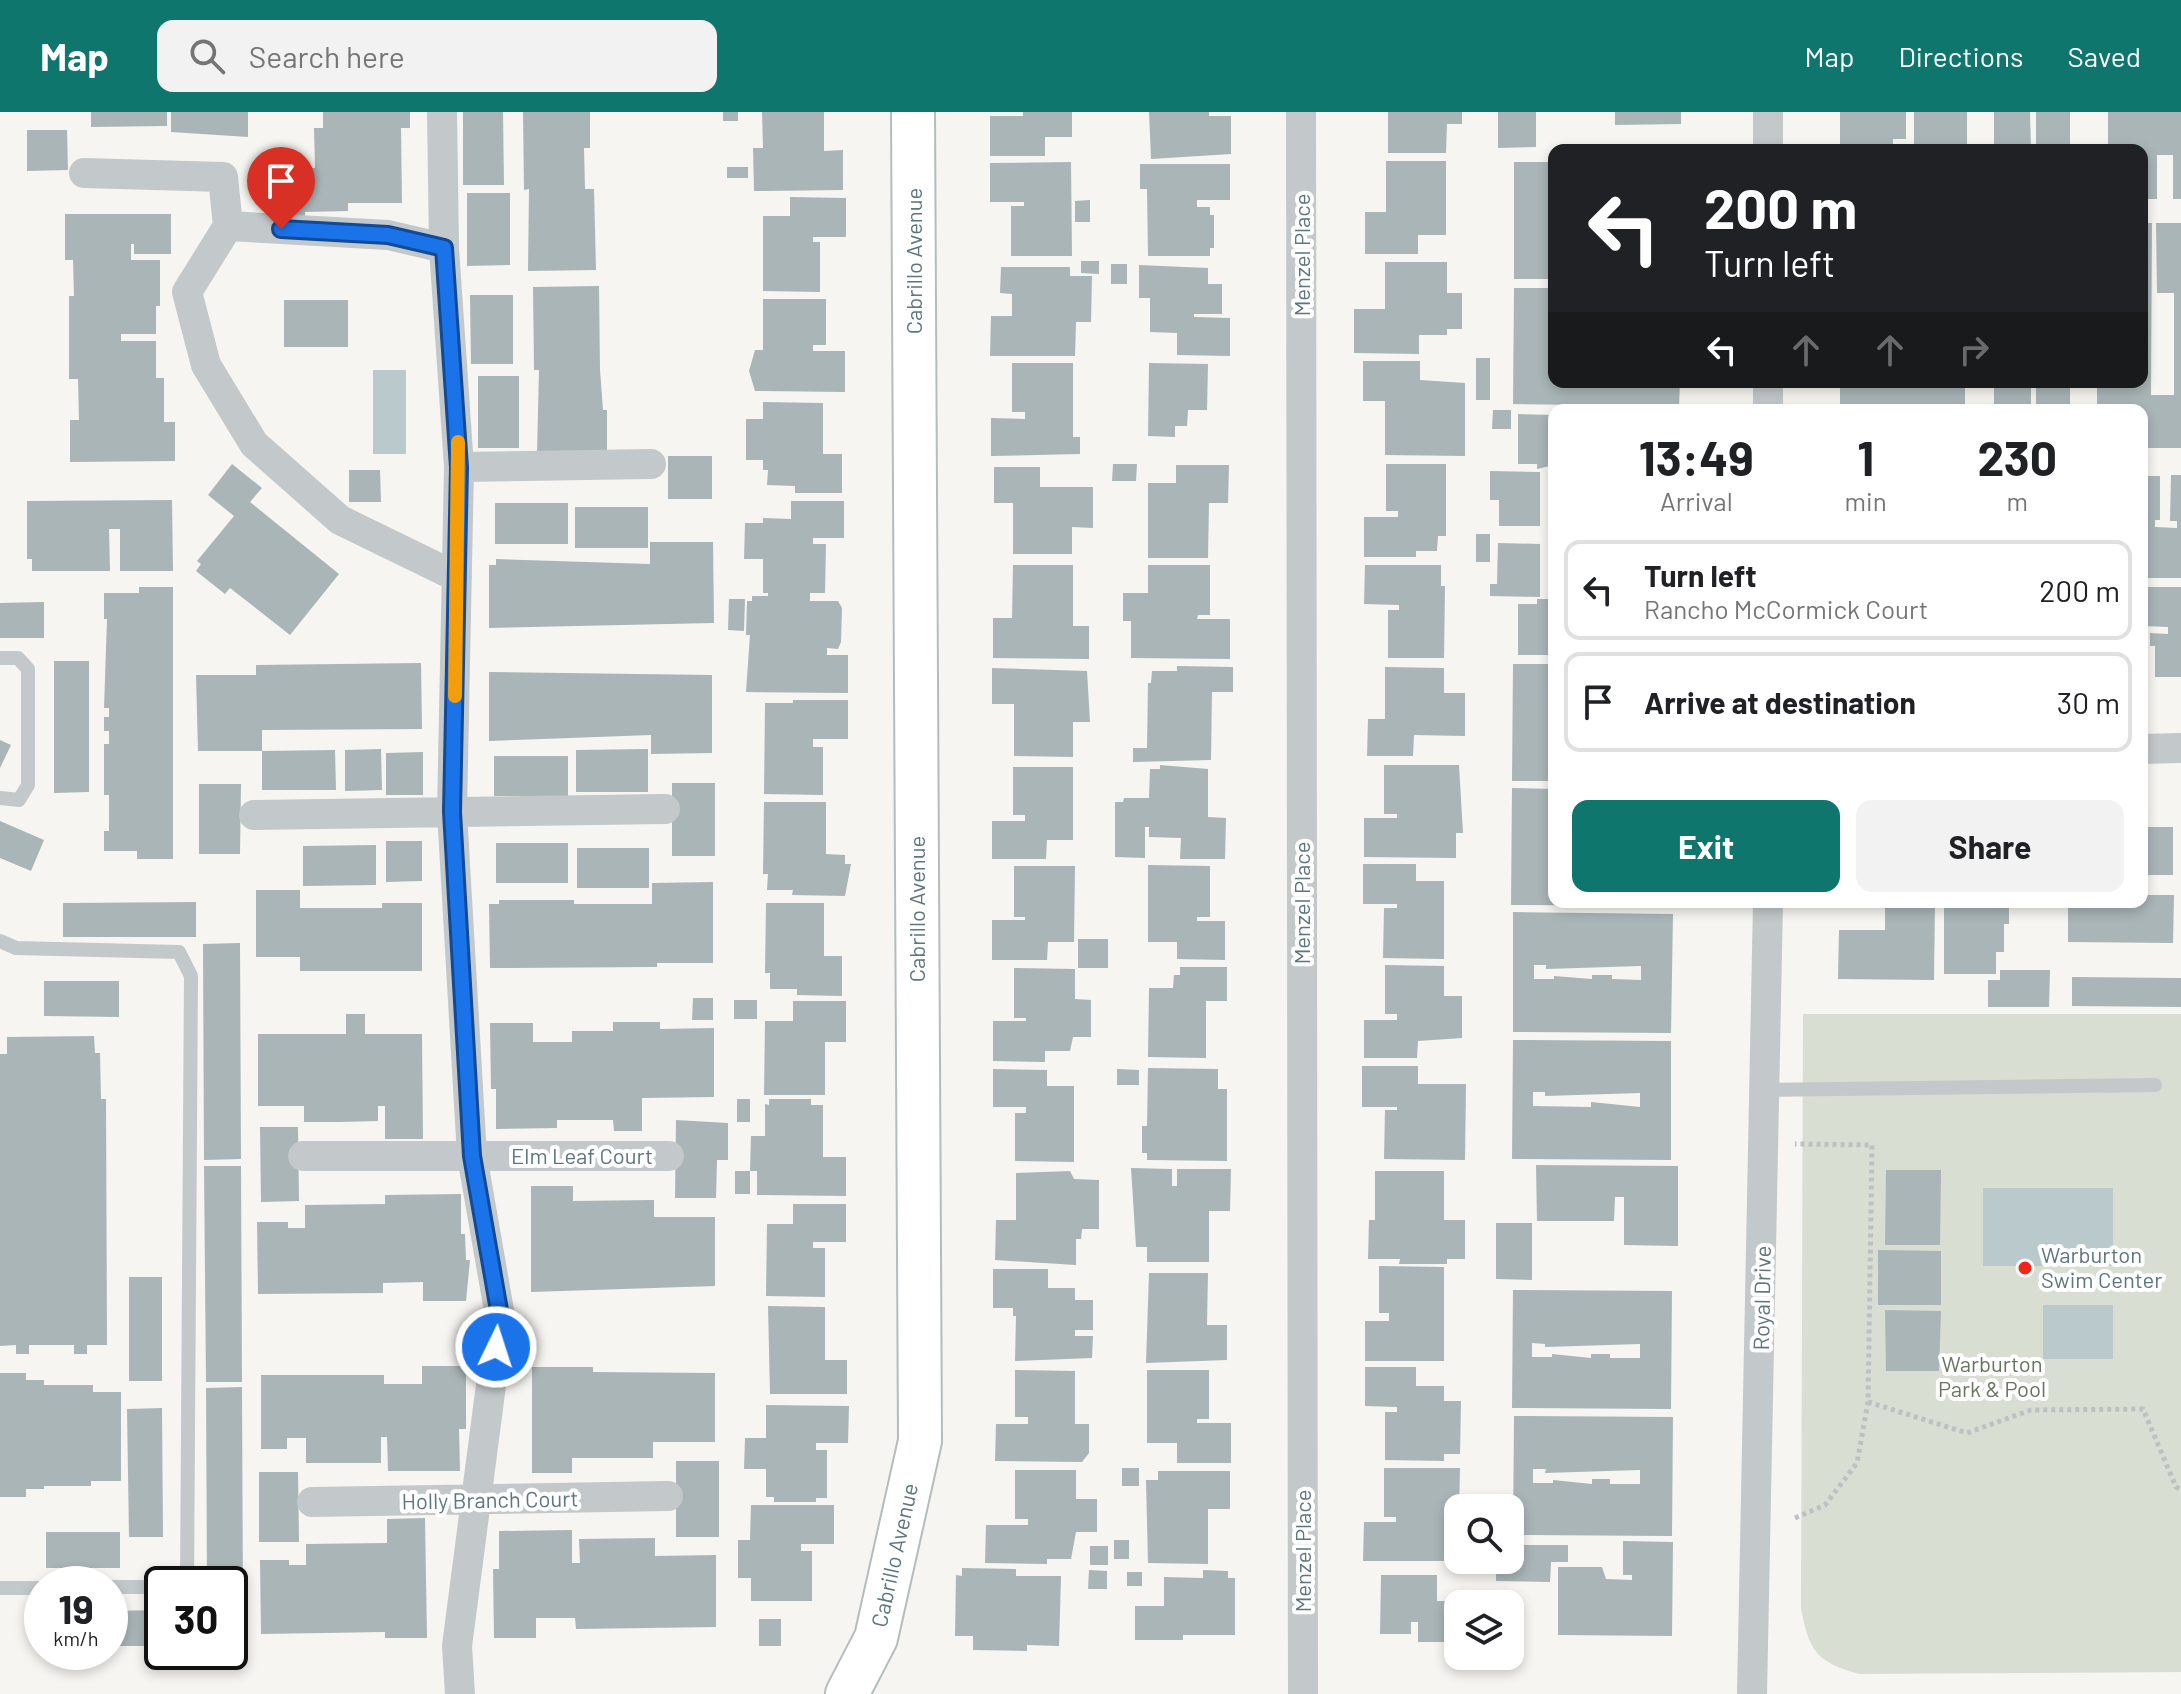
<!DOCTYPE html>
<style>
:root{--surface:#fff;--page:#f2f2f2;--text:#202124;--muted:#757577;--line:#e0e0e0;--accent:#0f766e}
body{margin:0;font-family:Barlow,sans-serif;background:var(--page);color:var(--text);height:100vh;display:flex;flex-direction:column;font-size:30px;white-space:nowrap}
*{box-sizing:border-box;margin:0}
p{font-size:26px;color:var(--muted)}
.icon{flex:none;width:44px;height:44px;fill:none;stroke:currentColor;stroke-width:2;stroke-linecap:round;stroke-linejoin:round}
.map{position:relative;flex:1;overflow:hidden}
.drawer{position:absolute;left:1548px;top:292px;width:600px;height:504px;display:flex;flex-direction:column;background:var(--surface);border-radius:16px;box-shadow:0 4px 12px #0003}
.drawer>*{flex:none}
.hud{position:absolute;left:1548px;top:32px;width:600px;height:244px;border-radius:16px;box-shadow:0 4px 12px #0003;background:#202124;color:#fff;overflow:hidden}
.controls{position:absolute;left:1444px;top:1382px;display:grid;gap:16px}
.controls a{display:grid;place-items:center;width:80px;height:80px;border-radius:16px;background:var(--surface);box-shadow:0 4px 12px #0003;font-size:40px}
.speed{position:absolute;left:24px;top:1454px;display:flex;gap:16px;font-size:40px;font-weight:700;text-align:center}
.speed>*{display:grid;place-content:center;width:104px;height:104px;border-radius:50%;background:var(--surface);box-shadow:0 4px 12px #0003;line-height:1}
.speed small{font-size:20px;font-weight:400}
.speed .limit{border:4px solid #111;border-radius:12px;background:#fff;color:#111}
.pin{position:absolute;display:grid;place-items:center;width:68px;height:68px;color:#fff;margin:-82px -34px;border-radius:50% 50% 50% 0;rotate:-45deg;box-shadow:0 0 8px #0007}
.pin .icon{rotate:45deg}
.me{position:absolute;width:88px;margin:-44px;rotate:4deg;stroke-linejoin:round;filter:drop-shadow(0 0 6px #0008)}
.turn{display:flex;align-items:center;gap:28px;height:168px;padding:0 24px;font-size:36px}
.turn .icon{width:104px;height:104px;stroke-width:2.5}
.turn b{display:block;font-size:56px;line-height:68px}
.lanes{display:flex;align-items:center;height:76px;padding:0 24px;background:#0003;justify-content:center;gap:40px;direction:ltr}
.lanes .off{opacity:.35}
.eta{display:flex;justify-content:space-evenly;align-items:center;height:136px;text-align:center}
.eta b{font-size:48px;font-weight:700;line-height:56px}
.action{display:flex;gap:16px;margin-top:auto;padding:16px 24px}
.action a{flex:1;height:92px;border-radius:16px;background:var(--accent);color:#fff;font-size:32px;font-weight:700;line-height:92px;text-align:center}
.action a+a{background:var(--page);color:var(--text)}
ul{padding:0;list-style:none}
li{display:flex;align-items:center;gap:24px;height:100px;margin:0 16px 12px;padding:0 8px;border:4px solid var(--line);border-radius:16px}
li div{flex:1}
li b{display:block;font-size:30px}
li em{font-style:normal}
header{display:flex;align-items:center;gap:48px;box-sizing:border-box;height:112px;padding:0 40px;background:var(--accent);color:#fff}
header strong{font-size:38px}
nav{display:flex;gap:44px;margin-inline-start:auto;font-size:28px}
.search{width:560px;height:72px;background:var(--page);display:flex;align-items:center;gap:20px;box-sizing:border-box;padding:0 28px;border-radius:16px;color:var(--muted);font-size:30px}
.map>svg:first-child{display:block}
.green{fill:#d8ded2}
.water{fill:#bacacc}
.building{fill:#a9b5b7;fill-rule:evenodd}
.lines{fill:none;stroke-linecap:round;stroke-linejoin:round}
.secondary-casing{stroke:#b5bcbf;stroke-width:46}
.path{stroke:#bec1c3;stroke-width:5;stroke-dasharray:4 4;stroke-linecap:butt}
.lane{stroke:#c3c8ca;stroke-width:14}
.street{stroke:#c3c8ca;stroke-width:30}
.secondary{stroke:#fff;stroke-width:42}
.route-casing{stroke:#114b97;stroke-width:20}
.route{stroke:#1a73e8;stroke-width:14}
.slow{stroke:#f59e0b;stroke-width:14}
.poi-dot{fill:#f02718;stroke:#fff;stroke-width:3}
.labels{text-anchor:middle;stroke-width:8;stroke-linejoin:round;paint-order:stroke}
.street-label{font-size:22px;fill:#5e767f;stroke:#fff}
.poi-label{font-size:22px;fill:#5e767f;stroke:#fff;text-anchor:start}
.park-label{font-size:22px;fill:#66775e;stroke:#fff}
</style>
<header>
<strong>Map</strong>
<div class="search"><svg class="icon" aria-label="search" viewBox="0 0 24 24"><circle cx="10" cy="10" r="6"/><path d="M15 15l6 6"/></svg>Search here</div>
<nav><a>Map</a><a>Directions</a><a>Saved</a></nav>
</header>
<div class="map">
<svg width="2181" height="1582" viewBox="0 0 2181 1582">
<rect width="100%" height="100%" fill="#f6f5f1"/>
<path class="green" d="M1803,902H2181V1560L1859,1562C1816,1550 1809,1539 1801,1496Z"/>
<path class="water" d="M373,258H406V342H373Z
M1983,1076H2113V1154H1983Z
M2043,1193H2113V1247H2043Z"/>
<path class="building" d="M91,0H167V14L91,15Z
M171,0H248V25L171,20Z
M323,0H410V16H401L402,91H348V99L305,100V105H289V100H283V56H315L314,16H323Z
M463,0H503L504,73H463Z
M523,0H590V36H584L585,77H594L596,158L528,159L529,77L524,78Z
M723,0H738V9H723Z
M762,0H824V39L843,38V78L754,79L753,36H763Z
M1023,0H1072V25H1045V44H990V4H1023Z
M1149,0H1209V4H1231V42L1151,47Z
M1388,0H1462V12H1447L1446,41H1388Z
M1498,0H1536V35L1498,36Z
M1615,0H1681V12L1615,13Z
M1840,0H1906V27H1893V38H1840Z
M1914,0H1967V38H1914Z
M1994,0H2030L2031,38H1994Z
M2036,0H2070V38H2036Z
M2108,0H2181V87H2173V43H2157V87H2142V38H2108Z
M27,18H67L68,58L27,59Z
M1386,49H1446V123H1418V142H1365V100H1386Z
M1071,50L1072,144H1011V94H1024V90H990V51Z
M1514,50H1554V167H1514Z
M1140,52H1230V88H1197V95H1210V103H1214V136H1210V144H1148L1147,77H1140Z
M727,55H748V66H727Z
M467,81H510V153L467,154Z
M790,85L846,86V125H813V130H820V180L763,179V104H790Z
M1090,88V110H1075V89Z
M65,102H171V142H134V132H131V148H160V194H156V222H121V229H156V266H164V310H175V349L70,350V308H79L78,267H69V184H74L73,148H65Z
M2142,111H2152L2151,283H2174V181H2157L2156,111H2181V336H2142V298H2097V270H2142Z
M1081,149H1099V162L1081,161Z
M1385,150H1447V181H1462V217H1447V223H1419V242L1354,241V197H1385Z
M1111,152H1127V172H1111Z
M1139,153L1208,156V172H1222V202H1194V205L1230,206V244L1177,243V221L1150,220V186H1139Z
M1001,155H1070V164H1092L1091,210H1076L1075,244H990L991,204H1012V182L1000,181Z
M599,174L600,258L603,298H607V341L537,342L539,258H534L533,175Z
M1514,176H1554V270H1680L1679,294L1513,292Z
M470,183H513V252H471Z
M763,187H826V233H813V239H845V280L755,279L749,259L755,238H763Z
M284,188H348V235H284Z
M1476,246H1490V288H1476Z
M1363,249H1420V268L1465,271V344L1385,343V289H1363Z
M1012,251H1073V325H1080V342L991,344V306L1025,307V300H1012Z
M1149,251L1208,252L1207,298H1188L1187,314H1175V325L1148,324Z
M478,264H519V336H478Z
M1840,270H1965V298H1840Z
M1994,270H2031V298H1994Z
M2036,270H2070V298H2036Z
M763,290L823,291V342H842V381H795V374L767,373L768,358H763V348H746V307H763Z
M1493,298H1511V317H1492Z
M1518,302L1554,303V353L1537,357V352H1518Z
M668,344H712V387H668Z
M232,352L262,376L250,390L339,462L290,523L230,476L225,482L196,459L201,452L197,449L234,404L208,383Z
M1113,352H1137L1136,369H1112Z
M1386,352H1446V424H1438L1437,439H1416V445H1364V405H1398V399H1386Z
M1176,353H1229L1228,391H1209L1208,446H1148V371H1176Z
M994,355H1040V375H1093V416L1072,415V442H1013V391H994Z
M349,358H380L381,390H349Z
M1490,359L1540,360V414H1499V388H1490Z
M2171,363H2181V466H2142V364H2160V408H2155V415L2177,416V409H2170Z
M172,388L173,459H120V417H109L110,459H32V447H27V389Z
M791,389H844V426H813V432H826L825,481H810V489H838L842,496L841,530L838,537L827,536V543H848V581L746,580L750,523H746L747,489H752V484H768V481H763V447H744L745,411H763V406L791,407Z
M495,391H568V432H495Z
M575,395H648V436H575Z
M1476,422H1490V450H1476Z
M650,430H713L714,511L489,516V453H496V447L650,452Z
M1498,431L1540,432V485L1490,484V472H1497Z
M1013,453H1073V514H1089V547L993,546V506H1012Z
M1148,453H1210V503H1198L1197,507H1230V547L1131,546V509H1123V481H1148Z
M1365,453H1441V474H1445L1444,546H1388V498H1399V493L1364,492Z
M139,475H173V747H137V739H104V719H109V683H104V632H109V619H104V605H109V596H104L107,507H104V481H139Z
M2142,475H2181V565H2155V534H2150V521L2168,522V515L2142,514Z
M729,487H745L744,519L728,518Z
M1537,487H1548V492H1554V543H1518V492H1537Z
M44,490V526H0V491Z
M54,549H89V680L54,681Z
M421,551L422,617L262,618V639H198L196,563H256V553Z
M1513,552H1554V669H1512Z
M1177,554L1233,555V580H1212L1211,648L1133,650V636H1147L1148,571H1151L1152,559H1177Z
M1385,555L1444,556V581H1465V624L1414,623L1413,644H1367L1368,607H1385Z
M992,556L1087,559L1090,610H1073V645L1014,644V592H992Z
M489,560L712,563V641L651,642V623L489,629Z
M793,588H848V627H813V635H823V683L764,682L765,591H793Z
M0,628L11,633L0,656Z
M381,637L382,678L345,679V638Z
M648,637V680H576V638Z
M335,638L336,678H262V639Z
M423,640V683H386V641Z
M494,644H568V684H494Z
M1160,653L1208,657V705L1226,706L1225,747H1180L1181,726L1149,725V715H1145V746L1115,745V690H1123L1124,686H1149L1150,657H1160Z
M1384,653H1459L1463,721H1456V746L1364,745V706H1397V702H1384Z
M1013,655H1073V728H1047L1046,747H992V709H1025V703H1013Z
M672,671H715V744H672Z
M199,672H241L240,742H199Z
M1512,676L1554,677V790H1679V794L1511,793Z
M764,690H826V742L845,743V752H851L845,784L792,783L793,778H767L768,762H763Z
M0,709L44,728L31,759L0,746Z
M2142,715H2173V763H2142Z
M386,729H422V769L386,770Z
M496,731H568V771H496Z
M376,733V773L303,774V734Z
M577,736H649V776H577Z
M1363,752H1416V769H1444V847L1383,846L1384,796H1397V792H1363Z
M1148,753L1210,754V805H1197V809H1225V848L1177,847V830H1148Z
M1014,754H1075L1074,830H1048L1047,848H992V808H1025V805H1014Z
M713,770V851H657V855H652L490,856L489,792H499V788H574V792H652V771Z
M256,778H300V796H382V791H422V859H300V845H256Z
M2142,783H2174L2173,831L2068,830V790H2142Z
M196,790V825H63V791Z
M1885,790H1935L1934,868L1838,867L1839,818H1885Z
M1944,790H2009V812H2004V840H1996V862H1944Z
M766,791H824V844H842V884L797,883V877H770V861H765Z
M1513,800L1673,802L1671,921L1513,920ZM1534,853H1546V857L1641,854V868L1612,867V863H1592V867L1554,864V867H1534Z
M1078,827H1108V856H1078Z
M240,831L241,1047L204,1048L203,832Z
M1385,853L1444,854V884H1462V926L1418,929L1417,946H1364V908H1397V902H1385Z
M1180,855H1227V889H1206V946L1148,945L1149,876H1173L1174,863H1180Z
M1014,856L1075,857V887L1091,888V925H1073L1070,939H1045V950L993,949V909H1026V906H1014Z
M2000,858H2050L2049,895H1988V868H2000Z
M2072,865L2181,866V895L2072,894Z
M44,869H119V905L44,904Z
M693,886H713V908H692Z
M734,888H757V907H734Z
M793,889H846V930H825V983H764L765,909H793Z
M346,902H365V922H422L423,1027H385V994H378V1009L340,1010H304V994H258V922H346Z
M613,910H660V917L714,916V985L642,986V1019H614L613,1008H557V1016L496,1017V977H491L490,911H533V930H572V919H613Z
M94,924L95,941H100L101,987H106L107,1233H87V1242H74V1233H29V1242H16V1233L0,1234V942H7V925Z
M1513,928L1671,929V1048L1512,1047ZM1533,980H1545V984L1640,981V995L1591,990V995L1533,994Z
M1362,954H1418V972H1466L1465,1048L1384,1047L1385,998H1397V995H1362Z
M1148,956L1218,957V977H1227V1049L1147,1048V1041H1142V1014H1147Z
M993,957L1047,958V974H1074V1050L1015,1049V1001H1026V995H993Z
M1117,957L1139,958V973H1117Z
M737,987H750V1010H737Z
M769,987H811V993H823V1045H846V1084L757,1083V1059H750V1082H735V1059H750L751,1024H765V992L769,993Z
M676,1008L728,1011V1048H717L716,1086H675Z
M260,1015H298L299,1089L261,1090Z
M1536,1053L1678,1054V1134L1624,1133V1085H1615L1614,1109H1537Z
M204,1054H241L242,1270H206Z
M1131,1056L1172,1057V1074H1177V1057H1231L1230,1099H1209V1150H1147V1135H1136Z
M1886,1058H1941L1940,1133H1885Z
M1070,1059L1074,1067L1099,1068V1117H1082L1081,1127H1076V1153L995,1148L996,1108H1016V1061Z
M1375,1059H1444V1108H1465V1147H1447V1152H1399L1400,1147H1368L1369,1108H1375Z
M531,1074H573V1089L654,1088V1105H715V1174L531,1180Z
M461,1082V1122H465L466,1148H470L466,1189H423V1170L383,1171V1181L258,1182L257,1110H288V1116H305V1093L385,1092V1083Z
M793,1092H846V1130H813V1136H825V1185L766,1184L767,1112H793Z
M1496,1111H1532V1168L1496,1167Z
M1878,1138L1941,1139V1193H1878Z
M1379,1154L1444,1155V1249H1365V1209H1389V1201H1379Z
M993,1157H1048V1176H1075V1188H1093V1218H1075V1224H1093L1092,1246L1015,1249L1016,1204H1013V1196H993Z
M1149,1161H1208L1207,1213H1227V1248L1146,1251Z
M129,1165H162V1269H129Z
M1513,1178L1672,1179L1671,1297L1512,1296ZM1532,1231L1545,1232V1235L1640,1232V1246H1610V1242H1591V1246L1552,1242V1245H1532Z
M768,1194L825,1195V1248H847V1282H770Z
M1885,1198L1941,1199L1939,1259H1886Z
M422,1254H466V1317H459L460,1359H388L387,1325H381V1351H306V1326H287V1337H261V1263H384V1272H422Z
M532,1255H593V1260L715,1261V1330H653V1346H572V1361H532Z
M1365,1255H1416V1274H1444V1289H1461L1460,1342H1444V1349L1385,1348V1300H1397V1295L1365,1294Z
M1015,1258L1075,1259V1312H1089V1341L1082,1350L995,1349L996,1312H1028V1305H1015Z
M1147,1258H1209V1307H1197V1311H1231V1351H1177V1331H1147Z
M0,1261H26V1268H44V1273H93V1280H121V1369H91V1374H44V1377H26V1385H0Z
M242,1275L243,1498H230V1472H207L206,1276Z
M766,1293L849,1294L848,1331H816V1338H827V1386H816V1390H774V1385H766V1357H744L745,1326H766Z
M162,1296L163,1425H129L127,1297Z
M1514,1304L1673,1305L1672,1424L1513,1423ZM1533,1357H1546L1545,1361L1640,1358V1372H1610V1367H1592V1372L1553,1368V1371H1533Z
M676,1349H719V1425H676Z
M1122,1356H1139V1374H1122Z
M1384,1356H1460L1458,1449H1363L1364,1410H1396V1405H1384Z
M1015,1358H1076V1387H1097V1420H1076L1071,1447H1047V1452L985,1451L986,1413H1028V1407H1015Z
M1158,1359H1230V1397H1208V1452L1148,1451L1146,1368H1158Z
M259,1360H298L299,1430H259Z
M751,1393H834V1432H801V1439H812V1489H751V1466H738V1428H750Z
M425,1406L427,1526H385V1520L261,1522L260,1448H289V1453H306V1432L387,1431V1407Z
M572,1418V1451H580L579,1427L655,1426V1444L716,1443V1515L576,1517L575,1506H536V1526H494L493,1457H499V1419Z
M46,1420H120V1456H46Z
M1114,1428H1129V1447H1114Z
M1623,1429L1673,1430L1672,1524L1558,1523V1455H1602L1606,1467L1632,1468V1463H1623Z
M1510,1433H1568V1450H1551L1550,1470L1496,1469V1448H1510Z
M1090,1434H1108V1453H1090Z
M962,1456L1016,1457V1464H1061L1059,1534L1027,1533V1539L973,1538V1524H955L956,1463L962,1464Z
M1089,1458L1107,1459V1477H1088Z
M1203,1458L1228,1459V1466H1235V1523H1183V1528H1135V1494H1164V1465L1203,1466Z
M1127,1460H1142V1474H1127Z
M1381,1463H1437V1489H1458V1530H1418V1510H1411V1522H1380Z
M162,1498V1534H110V1499Z
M34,1500H42V1535H34Z
M759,1507H781V1534H759Z"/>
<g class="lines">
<g class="secondary-casing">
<g id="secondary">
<path id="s1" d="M847,1582L876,1526L920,1329L913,0"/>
</g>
</g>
<path class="path" d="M1868,1290L1967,1321L2031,1298L2143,1297L2176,1375L2181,1378
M1795,1406L1825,1393L1857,1351L1868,1290L1872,1033L1795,1032"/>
<path class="lane" d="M0,546H18L28,557V673L19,688L0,686
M0,829L16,836L179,840L191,864L187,1472
M1767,978L2155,973
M110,1475H162
M0,1476H42"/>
<path class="street" d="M442,0L444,136L459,355L452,700L472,1044L500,1204L457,1534L460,1582
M1301,0L1303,1582
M1768,0V38
M84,61L223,65L228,114
M444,136L388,123L228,114L187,180L206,253L254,332L340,408L457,465
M1768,270V298
M459,355L651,352
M2142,637L2181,636
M254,703L665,697
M303,1044H669
M312,1390L668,1384
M1752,1582L1768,790"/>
<use href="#secondary" class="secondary"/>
</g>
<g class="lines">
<g class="route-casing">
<path id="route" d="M281,117L388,123L444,136L459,355L452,700L472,1044L500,1204L496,1235"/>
</g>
<use href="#route" class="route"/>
<path class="slow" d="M455,584L458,330"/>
</g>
<circle class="poi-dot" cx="2025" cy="1156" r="8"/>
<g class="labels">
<g class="street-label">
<text transform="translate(1302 143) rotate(-90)" y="8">Menzel Place</text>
<text transform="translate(914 149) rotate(-90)" y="8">Cabrillo Avenue</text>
<text transform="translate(1302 791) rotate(-90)" y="8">Menzel Place</text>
<text transform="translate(917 797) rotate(-90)" y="8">Cabrillo Avenue</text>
<text x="582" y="1052">Elm Leaf Court</text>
<text transform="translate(1762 1186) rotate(-89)" y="8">Royal Drive</text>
<text transform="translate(490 1388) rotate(-1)" y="8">Holly Branch Court</text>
<text transform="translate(1303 1439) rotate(-90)" y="8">Menzel Place</text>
<text dy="8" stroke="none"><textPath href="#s1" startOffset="148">Cabrillo Avenue</textPath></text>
</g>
<g class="poi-label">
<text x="2041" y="1151">Warburton<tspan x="2041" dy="25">Swim Center</tspan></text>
</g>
<g class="park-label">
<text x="1992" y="1260">Warburton<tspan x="1992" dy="25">Park &amp; Pool</tspan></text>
</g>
</g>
</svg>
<div class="controls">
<a><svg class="icon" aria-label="search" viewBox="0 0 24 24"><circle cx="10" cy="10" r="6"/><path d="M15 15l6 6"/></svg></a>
<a><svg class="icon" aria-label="layers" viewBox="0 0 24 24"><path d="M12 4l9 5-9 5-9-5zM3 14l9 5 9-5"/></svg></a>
</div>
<div class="speed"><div>19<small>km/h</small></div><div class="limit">30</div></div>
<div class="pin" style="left:281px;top:117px;background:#d93025"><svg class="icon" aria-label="arrive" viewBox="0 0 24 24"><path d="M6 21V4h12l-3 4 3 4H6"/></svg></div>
<svg class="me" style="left:496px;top:1235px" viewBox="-20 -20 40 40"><circle r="17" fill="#1a73e8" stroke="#fff" stroke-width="3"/><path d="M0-11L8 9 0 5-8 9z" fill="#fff"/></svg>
<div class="hud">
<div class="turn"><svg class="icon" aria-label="left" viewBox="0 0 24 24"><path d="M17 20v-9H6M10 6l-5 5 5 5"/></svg><div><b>200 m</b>Turn left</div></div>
<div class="lanes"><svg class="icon" aria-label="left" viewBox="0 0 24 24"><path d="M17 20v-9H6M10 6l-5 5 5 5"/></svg><svg class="icon off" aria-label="ahead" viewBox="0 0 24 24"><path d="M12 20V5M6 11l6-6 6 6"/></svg><svg class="icon off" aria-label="ahead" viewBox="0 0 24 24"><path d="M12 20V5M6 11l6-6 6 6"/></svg><svg class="icon off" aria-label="right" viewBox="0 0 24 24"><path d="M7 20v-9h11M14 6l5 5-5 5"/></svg></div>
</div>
<section class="drawer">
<div class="eta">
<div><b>13:49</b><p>Arrival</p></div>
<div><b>1</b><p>min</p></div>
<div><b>230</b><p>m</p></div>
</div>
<ul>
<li><svg class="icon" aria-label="left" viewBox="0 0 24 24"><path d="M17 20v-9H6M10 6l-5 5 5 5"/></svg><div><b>Turn left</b><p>Rancho McCormick Court</p></div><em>200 m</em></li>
<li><svg class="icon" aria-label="arrive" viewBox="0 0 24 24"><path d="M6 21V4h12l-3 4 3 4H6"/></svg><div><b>Arrive at destination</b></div><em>30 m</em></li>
</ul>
<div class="action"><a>Exit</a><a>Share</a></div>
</section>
</div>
